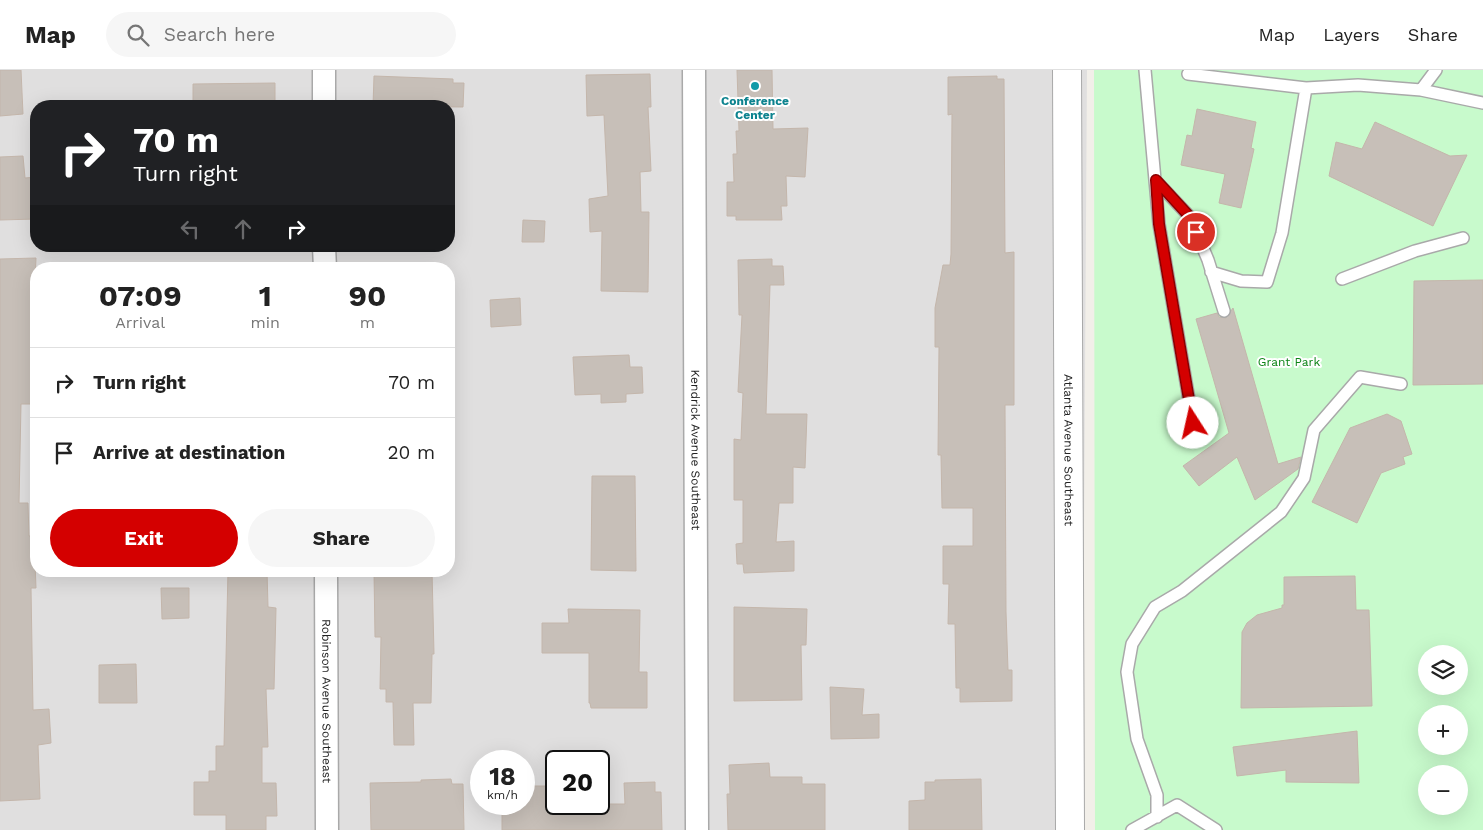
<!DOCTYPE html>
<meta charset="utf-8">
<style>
:root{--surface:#fff;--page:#f6f6f6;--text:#222;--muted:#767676;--line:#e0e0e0;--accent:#d40000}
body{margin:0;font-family:"Work Sans",sans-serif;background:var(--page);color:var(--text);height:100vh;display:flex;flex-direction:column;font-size:19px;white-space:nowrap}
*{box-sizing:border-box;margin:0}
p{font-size:16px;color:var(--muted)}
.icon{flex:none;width:28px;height:28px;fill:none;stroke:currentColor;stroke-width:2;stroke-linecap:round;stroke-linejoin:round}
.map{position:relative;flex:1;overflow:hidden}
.details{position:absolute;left:30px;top:192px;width:425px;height:315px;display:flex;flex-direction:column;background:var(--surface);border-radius:20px;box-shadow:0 5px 20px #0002}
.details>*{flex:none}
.hud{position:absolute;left:30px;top:30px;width:425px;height:152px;border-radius:20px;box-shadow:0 5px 20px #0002;background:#202124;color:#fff;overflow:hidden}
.fabs{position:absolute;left:1418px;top:575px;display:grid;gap:10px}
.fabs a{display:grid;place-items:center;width:50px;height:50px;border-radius:50%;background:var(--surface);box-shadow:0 5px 20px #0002;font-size:25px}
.speed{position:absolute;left:470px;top:680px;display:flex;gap:10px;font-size:25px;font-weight:700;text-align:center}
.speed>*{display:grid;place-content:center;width:65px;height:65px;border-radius:50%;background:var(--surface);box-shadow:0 5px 20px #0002;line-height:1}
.speed small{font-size:12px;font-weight:400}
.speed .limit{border:2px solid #111;border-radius:8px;background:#fff;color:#111}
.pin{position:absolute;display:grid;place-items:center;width:42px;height:42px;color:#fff;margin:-21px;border:2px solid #fff;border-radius:50%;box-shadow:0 1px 5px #0007}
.me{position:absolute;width:55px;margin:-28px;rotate:350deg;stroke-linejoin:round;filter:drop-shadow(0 0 4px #0008)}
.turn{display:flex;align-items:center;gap:18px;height:105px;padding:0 20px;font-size:22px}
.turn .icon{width:65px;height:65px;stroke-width:2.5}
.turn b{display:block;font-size:35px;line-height:42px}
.lanes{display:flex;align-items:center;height:48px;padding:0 20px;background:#0003;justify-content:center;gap:25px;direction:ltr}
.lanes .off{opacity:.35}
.eta{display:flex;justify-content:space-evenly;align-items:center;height:85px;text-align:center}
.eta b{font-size:30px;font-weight:700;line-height:35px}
.cta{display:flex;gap:10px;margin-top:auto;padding:10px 20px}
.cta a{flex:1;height:58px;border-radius:30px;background:var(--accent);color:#fff;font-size:20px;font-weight:700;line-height:58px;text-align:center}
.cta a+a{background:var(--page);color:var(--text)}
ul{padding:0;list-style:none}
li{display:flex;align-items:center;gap:15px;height:70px;padding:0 20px;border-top:1px solid var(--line)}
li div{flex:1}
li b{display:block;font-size:19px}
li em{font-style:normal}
header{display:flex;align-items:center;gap:30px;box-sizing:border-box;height:70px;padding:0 25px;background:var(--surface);border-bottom:1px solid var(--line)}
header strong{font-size:24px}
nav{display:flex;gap:28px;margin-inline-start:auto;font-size:18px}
.search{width:350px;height:45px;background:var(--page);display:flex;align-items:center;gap:12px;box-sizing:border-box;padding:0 18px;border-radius:28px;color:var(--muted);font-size:19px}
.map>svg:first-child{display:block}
.residential{fill:#e0dfdf;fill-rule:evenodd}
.park{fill:#c8facc;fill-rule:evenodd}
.building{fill:#c7bfb8;stroke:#c4b6ab}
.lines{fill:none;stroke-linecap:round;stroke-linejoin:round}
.service-casing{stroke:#a9a9a9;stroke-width:14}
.minor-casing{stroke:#a9a9a9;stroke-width:25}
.tertiary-casing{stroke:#a9a9a9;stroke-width:30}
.service{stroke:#fff;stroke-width:11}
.minor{stroke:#fff;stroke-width:22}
.tertiary{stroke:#fff;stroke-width:28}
.route-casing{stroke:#8a0000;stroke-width:12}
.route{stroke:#d40000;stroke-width:9}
.culture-dot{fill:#0f9aa8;stroke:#fff;stroke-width:2}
.labels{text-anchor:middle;stroke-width:4;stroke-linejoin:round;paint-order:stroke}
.culture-label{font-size:12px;font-weight:bold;fill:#0d838f;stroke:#fff}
.park-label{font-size:12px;fill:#0c8416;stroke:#fff}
.street-label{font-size:12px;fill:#222;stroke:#fff}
</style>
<header>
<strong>Map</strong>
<div class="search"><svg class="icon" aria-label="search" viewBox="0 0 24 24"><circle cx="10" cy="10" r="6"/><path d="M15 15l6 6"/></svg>Search here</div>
<nav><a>Map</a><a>Layers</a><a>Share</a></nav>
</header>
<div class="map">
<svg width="1483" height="760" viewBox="0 0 1483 760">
<rect width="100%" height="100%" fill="#f2efe9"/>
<path class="residential" d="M0,0H1087L1082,760H0ZM36,36H449V176H36ZM36,199H449V501H36ZM481,691H524V734H481ZM556,691H599V734H556Z"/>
<path class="park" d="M1094,0H1483V760H1095ZM1426,584H1459V616H1426ZM1426,644H1459V676H1426ZM1426,704H1459V736H1426Z"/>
<path class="building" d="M0,0H21L23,44L0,46Z
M737,0H772L773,59L808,58L805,107L786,106L787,136H781L782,150H736V146H727V112H734L733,84H737L736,61H739Z
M650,4L651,37H648L651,101L640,102L641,142H649L648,222L601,221L602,161L590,162L589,129L608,126L604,45L587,46L586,5Z
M374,6L453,9V13H464L463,37L373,36Z
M997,6V9H1004L1005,183L1014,182V335H1005L1006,542L1008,600H1012V631L960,632V618H956L955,554H948L949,514H943V476H973V438H942L941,385H938L939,277H935V238L943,195H950L951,184L952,44L948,45V7Z
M275,13V36H193V14Z
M1197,39L1256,52L1251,78L1254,79L1241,138L1219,133L1225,104L1181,95L1187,65L1192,66Z
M1375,52L1450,86L1467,85L1433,156L1329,106L1336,72L1362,79Z
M23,86L25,108L36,107V149L0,150V87Z
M523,150L545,151L544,172H522Z
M36,188L31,299H36V334H21L19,433H28L29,466H34L36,518H31L33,640L49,639L51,673L38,675L40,729L0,731V189Z
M772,189V196H783L784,215H770L766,344H807L805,398L793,397V433H779L776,472L794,471V501L744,503L743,494H737L736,474L743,473V430H734V369L741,370L743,323L738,322L742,245H739L738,190Z
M1483,210V314L1413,315L1414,211Z
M520,228L521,255L491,257L490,230Z
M1233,238L1278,394L1301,387L1298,399L1255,430L1237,387L1199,416L1183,396L1229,363L1196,249L1217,243L1219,247L1226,248Z
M629,285L630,297H642L643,323L626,324V332L601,333V324L575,325L573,287Z
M1387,344L1401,351L1412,384L1403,387L1405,394L1381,403L1357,453L1312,432L1350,358Z
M592,406H635L636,501L591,500Z
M228,501H267L268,537L276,538L274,619H266L268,677H262V713H276L277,746H266V760H226V745H194V712H209V701H216V676H224Z
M374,501H432L434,584H432L431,633H413L414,675H394L393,632H386V619H380L381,567H375Z
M1355,506L1356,540H1369L1372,636L1241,638L1242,562L1247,553L1257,545L1282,538V535H1284V507Z
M161,518H189V548L162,549Z
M734,537L807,539L806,575H801L802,630L734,631Z
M568,539L640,540L639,602H647V638H591L590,633H589V583H542V553H569Z
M136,594L137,633H99V595Z
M830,617L864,619L862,645L879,644V668L831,669Z
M1357,661L1359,713L1286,712V700L1237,706L1233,677Z
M769,693L770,707H802V714H825V760H728L727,724H730L729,695Z
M451,709L452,714H463L464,760H371L370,713L421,712V710Z
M981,709L982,760H909V731L925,730V712H935V710Z
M655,712V722H661L662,760H502V734H524V716H556V734H625L624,713Z"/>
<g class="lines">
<g class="service-casing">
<path id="service" d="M1145,0L1159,154L1193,353
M1188,4L1306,18L1358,15L1421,20L1483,33
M1421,20L1436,0
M1156,111L1190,147L1208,190L1224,241
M1211,202L1241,211L1267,212L1282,163L1306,18
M1342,209L1415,181L1463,168
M1157,747V725L1137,669L1127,602L1132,574L1155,537L1182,521L1281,442L1304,408L1314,360L1360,307L1401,314
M1132,760L1177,735L1216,760"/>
</g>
<g class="minor-casing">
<g id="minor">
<path d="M324,0V36"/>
<path id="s1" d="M694,0L697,760"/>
<path d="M324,176L325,199"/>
<path id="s2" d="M326,501L327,760"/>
</g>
</g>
<g class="tertiary-casing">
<g id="tertiary">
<path id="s3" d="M1067,0L1070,760"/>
</g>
</g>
<use href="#service" class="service"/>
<use href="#minor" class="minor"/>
<use href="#tertiary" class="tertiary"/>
</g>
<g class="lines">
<g class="route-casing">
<path id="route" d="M1193,353L1159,154L1156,110L1190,147L1196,162"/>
</g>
<use href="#route" class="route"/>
</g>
<circle class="culture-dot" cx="755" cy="16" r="5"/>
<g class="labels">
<g class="culture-label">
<text x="755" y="35">Conference<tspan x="755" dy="14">Center</tspan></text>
</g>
<g class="park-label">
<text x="1289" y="296">Grant Park</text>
</g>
<g class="street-label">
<text dy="4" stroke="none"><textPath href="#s1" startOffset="380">Kendrick Avenue Southeast</textPath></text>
<text dy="4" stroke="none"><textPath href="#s3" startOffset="380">Atlanta Avenue Southeast</textPath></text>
<text dy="4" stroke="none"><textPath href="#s2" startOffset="130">Robinson Avenue Southeast</textPath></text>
</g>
</g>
</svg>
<div class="fabs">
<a><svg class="icon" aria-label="layers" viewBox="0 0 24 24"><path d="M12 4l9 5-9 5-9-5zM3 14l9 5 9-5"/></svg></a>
<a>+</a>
<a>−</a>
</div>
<div class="speed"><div>18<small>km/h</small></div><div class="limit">20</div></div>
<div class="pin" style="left:1196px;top:162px;background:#d93025"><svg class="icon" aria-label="arrive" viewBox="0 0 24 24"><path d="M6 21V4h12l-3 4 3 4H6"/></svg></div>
<svg class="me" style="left:1193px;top:353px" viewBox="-20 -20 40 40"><circle r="19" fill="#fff"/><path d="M0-13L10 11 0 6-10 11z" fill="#d40000"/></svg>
<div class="hud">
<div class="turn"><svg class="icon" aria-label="right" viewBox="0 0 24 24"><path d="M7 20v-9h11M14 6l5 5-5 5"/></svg><div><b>70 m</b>Turn right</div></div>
<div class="lanes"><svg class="icon off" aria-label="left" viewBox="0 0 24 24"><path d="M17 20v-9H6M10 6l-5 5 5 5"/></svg><svg class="icon off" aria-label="ahead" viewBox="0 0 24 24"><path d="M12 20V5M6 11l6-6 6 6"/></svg><svg class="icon" aria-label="right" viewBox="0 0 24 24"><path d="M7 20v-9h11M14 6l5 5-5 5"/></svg></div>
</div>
<section class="details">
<div class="eta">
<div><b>07:09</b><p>Arrival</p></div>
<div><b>1</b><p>min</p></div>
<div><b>90</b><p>m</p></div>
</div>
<ul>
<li><svg class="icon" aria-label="right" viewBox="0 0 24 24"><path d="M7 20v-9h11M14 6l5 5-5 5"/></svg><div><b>Turn right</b></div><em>70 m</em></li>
<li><svg class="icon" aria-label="arrive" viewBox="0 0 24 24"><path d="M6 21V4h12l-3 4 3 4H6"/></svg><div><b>Arrive at destination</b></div><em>20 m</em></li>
</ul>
<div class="cta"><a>Exit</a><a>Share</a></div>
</section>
</div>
